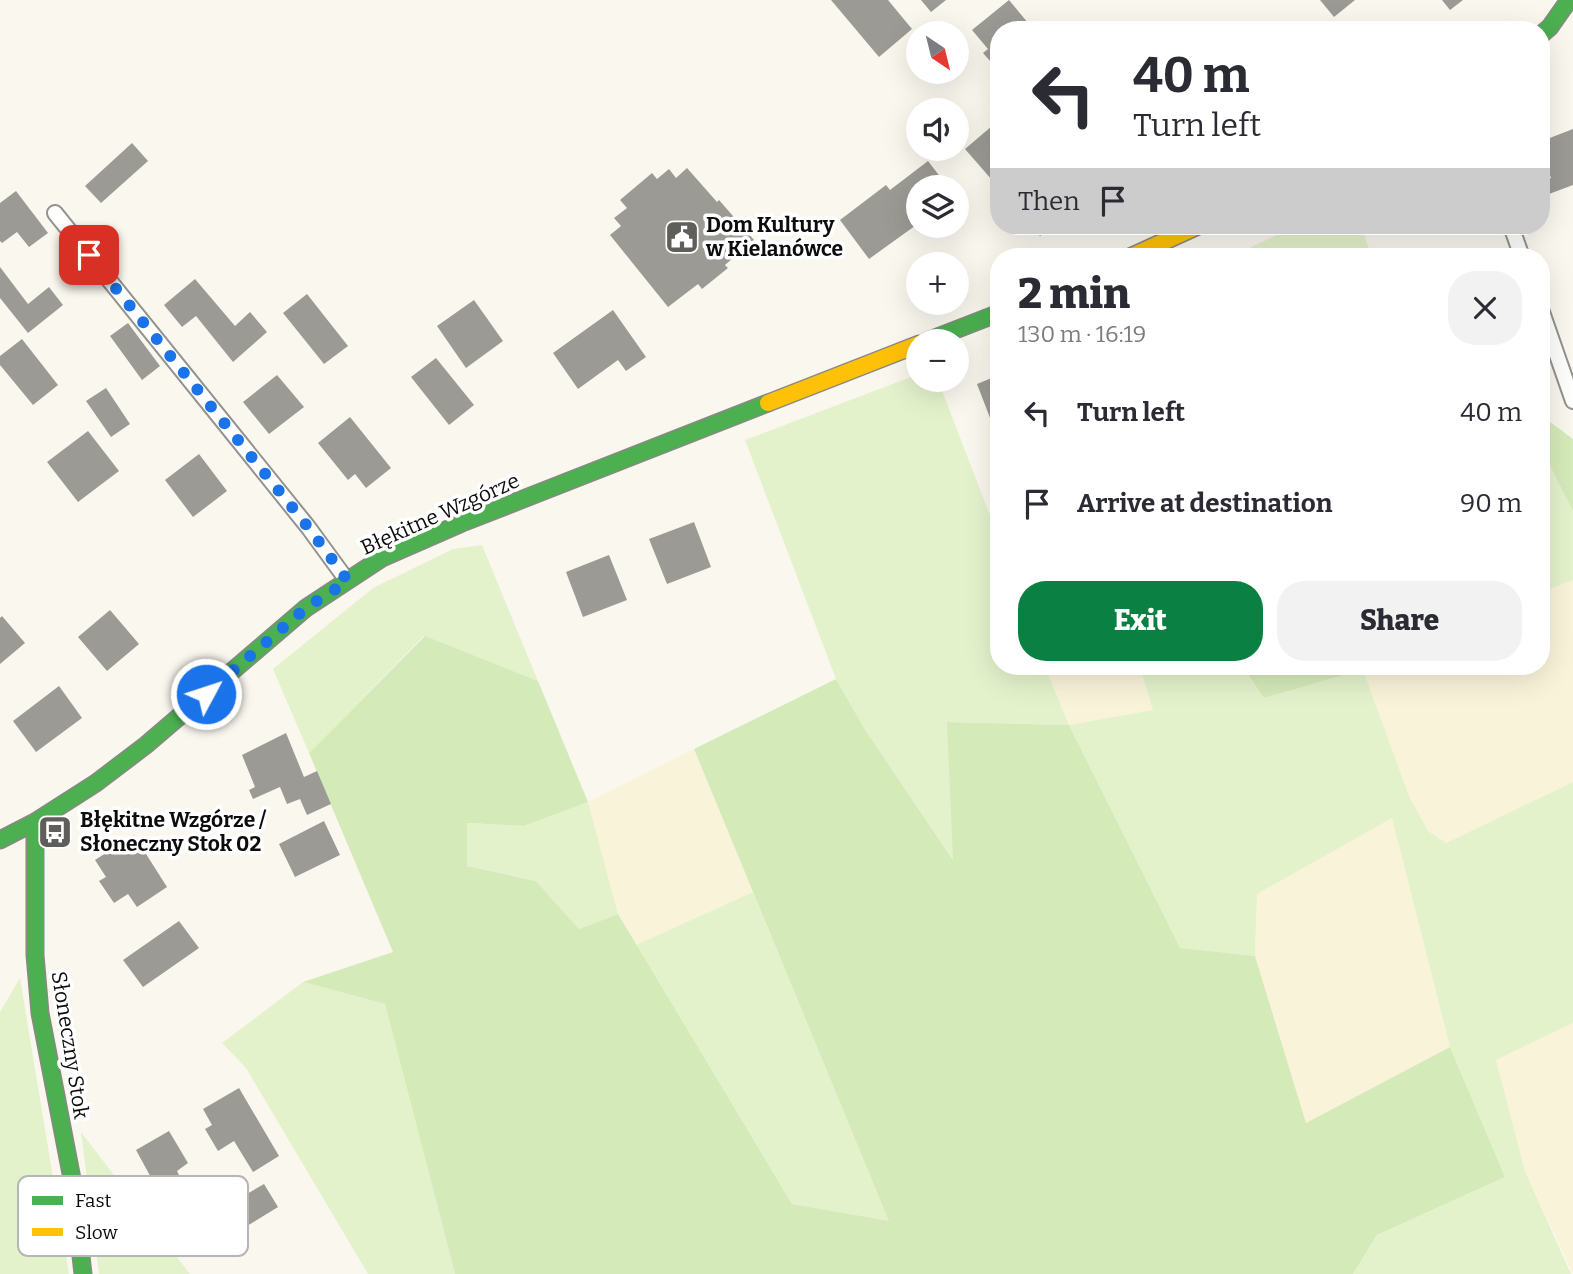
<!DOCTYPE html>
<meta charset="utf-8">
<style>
:root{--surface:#fff;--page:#f2f2f3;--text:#2b2b33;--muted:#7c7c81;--accent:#0b8043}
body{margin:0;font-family:Bitter,serif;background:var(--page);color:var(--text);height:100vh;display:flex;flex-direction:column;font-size:26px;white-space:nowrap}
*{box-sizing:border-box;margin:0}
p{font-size:23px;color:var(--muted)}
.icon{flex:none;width:38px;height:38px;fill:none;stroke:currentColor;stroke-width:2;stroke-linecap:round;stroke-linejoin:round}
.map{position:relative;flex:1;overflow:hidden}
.details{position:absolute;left:990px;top:248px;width:560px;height:427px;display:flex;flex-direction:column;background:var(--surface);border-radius:28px;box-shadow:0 7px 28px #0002}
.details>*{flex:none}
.guide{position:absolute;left:990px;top:21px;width:560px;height:214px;border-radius:28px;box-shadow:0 7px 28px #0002;background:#fff;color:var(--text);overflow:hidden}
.needle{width:46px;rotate:145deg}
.controls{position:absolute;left:906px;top:21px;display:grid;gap:14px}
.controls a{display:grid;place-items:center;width:63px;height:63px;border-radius:50%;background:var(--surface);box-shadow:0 7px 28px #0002;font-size:35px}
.pin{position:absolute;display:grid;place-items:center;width:60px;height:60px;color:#fff;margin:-30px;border-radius:14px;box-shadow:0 4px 10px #0006}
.me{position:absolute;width:77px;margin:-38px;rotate:50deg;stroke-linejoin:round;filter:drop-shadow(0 0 5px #0008)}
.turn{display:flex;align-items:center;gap:24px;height:147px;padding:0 28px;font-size:32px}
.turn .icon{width:91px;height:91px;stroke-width:2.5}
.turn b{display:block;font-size:49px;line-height:60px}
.then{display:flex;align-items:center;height:66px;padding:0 28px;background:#0003;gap:14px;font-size:26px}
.round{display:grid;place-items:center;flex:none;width:74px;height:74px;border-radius:28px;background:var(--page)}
.headline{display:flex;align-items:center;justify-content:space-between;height:119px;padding:0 28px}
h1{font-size:42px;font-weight:800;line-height:52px}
.button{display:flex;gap:14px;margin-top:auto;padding:14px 28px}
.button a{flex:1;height:80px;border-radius:28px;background:var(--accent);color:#fff;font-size:28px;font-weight:800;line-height:80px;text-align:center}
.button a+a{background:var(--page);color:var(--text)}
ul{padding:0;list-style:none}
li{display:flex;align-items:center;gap:21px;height:91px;padding:0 28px}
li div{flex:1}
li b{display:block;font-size:26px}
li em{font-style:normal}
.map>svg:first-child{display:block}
.farmland{fill:#f9f4d9}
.green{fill:#e4f2cc}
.forest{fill:#d5eab9}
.building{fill:#9c9a95}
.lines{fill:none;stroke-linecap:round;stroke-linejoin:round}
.lane-casing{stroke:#93928e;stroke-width:18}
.fast-casing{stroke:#8a8885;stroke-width:19}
.slow-casing{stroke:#8a8885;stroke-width:19}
.lane{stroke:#fefefd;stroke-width:14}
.fast{stroke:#4caf50;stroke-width:16}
.slow{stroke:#ffc107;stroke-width:16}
.route{stroke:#1a73e8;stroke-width:12;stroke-dasharray:0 21.6}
.labels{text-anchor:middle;stroke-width:7;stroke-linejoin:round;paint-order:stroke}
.poi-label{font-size:21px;font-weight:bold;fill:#0c0c0c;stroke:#fff;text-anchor:start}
.street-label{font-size:21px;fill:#0c0c0c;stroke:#fff}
.key{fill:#fff;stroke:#b6b6b6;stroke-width:2}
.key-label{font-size:19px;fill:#0c0c0c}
</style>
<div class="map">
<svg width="1573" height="1274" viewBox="0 0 1573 1274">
<rect width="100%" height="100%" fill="#faf7ef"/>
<path class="farmland" d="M1573,580V782L1446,843L1428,831L1409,796L1362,667H1542V592Z
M1045,667H1140L1154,710L1069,725Z
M694,749L753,892L636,945L618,914L588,802Z
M1392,817L1450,1047L1306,1124L1255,956L1257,894Z
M1573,1023V1274L1525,1171L1496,1060Z"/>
<path class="green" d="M1296,226H1361L1372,257H1254L1251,247Z
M919,374V380H938L999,539V667H1045L1069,725L1153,710L1140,667H1243L1264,698L1344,675L1352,667H1362L1409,796L1428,831L1446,843L1573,782V1023L1496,1060L1525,1171L1571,1274H1353L1377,1235L1505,1177L1450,1047L1392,818L1257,894L1255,956L1180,949L1069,725L948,722L954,861L864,728L836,679L745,440Z
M1550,466L1573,511V580L1542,592V469Z
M482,545L538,681L424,636L309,753L273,669L373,588L453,549Z
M588,802L618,914L579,929L536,881L467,866L466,823L524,826Z
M753,892L890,1222L792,1204L636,945Z
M20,978L69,1274H0V1012Z
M303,982L385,1004L455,1274H368L246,1068L222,1043Z
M81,1132L190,1274H99Z"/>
<path class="forest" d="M1542,416L1573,439V511L1550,466L1542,469Z
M425,636L538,681L588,802L524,826L467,823V866L536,881L579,929L618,914L792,1204L889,1221L694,749L836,679L864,728L953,860L947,722L1069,725L1180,948L1255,956L1306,1123L1450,1047L1505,1177L1377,1235L1353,1274H455L385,1004L303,982L393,952L309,753Z
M1243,667H1352L1344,675L1264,698Z"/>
<path class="building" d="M831,0H888L912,29L879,57Z
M921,0H946L931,12Z
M1009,0L1034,30H999V71L983,53L988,49L972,30Z
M1320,0H1355L1334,17Z
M1442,0H1463L1450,10Z
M992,126L999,134V188L965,149Z
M1573,129V185L1549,194L1544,180L1551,178L1542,151V141Z
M132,143L148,161L101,203L85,186Z
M928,161L948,187H919V223L869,259L840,220L886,185L890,190Z
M687,168L717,202L719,200L754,240L725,265L728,268L702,289L698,284L668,307L610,235L621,226L614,218L627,208L620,200L652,173L657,179L669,169L676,178Z
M16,191L48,233L29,247L17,232L2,243L0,241V203Z
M1031,226H1053L1040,236Z
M1469,250L1472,257H1450Z
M0,267L28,304L49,287L63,305L28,333L0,298Z
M195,279L235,326L250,312L267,332L233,362L196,316L182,327L164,305Z
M307,294L348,346L324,364L283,313Z
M474,300L503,341L466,368L437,326Z
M613,310L646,357L626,371L618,360L578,389L553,353Z
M128,323L160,366L142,380L110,336Z
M22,339L58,385L33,405L0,365V356Z
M436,358L474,405L449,425L411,377Z
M277,375L304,407L269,434L243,402Z
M999,375V420L992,423L977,384Z
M106,388L130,424L111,437L86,401Z
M350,417L391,468L366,488L355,474L348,480L318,443Z
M88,431L119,471L78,502L47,462Z
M199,454L227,491L193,517L165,480Z
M694,522L711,567L667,584L649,539Z
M609,555L627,600L583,617L566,572Z
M110,610L139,644L107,671L78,637Z
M2,616L25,643L0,664V618Z
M59,686L82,718L36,752L13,721Z
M286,733L304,777L317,771L331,804L307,815L300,799L287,804L280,787L253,799L249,790L255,787L242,755Z
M324,821L340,855L295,877L279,844Z
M134,835L167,887L137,907L128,894L114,903L99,881L106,877L95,860Z
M179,921L199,948L143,987L123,960Z
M239,1088L279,1156L253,1172L234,1141L218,1151L205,1129L212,1125L203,1109Z
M169,1131L188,1163L177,1171L182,1181L160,1194L136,1150Z
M264,1184L278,1207L247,1226L233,1202Z"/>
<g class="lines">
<g class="lane-casing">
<path id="lane" d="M55,213L308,527L346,579
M1511,226L1522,257
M1542,312L1573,401"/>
</g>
<g class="fast-casing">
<path id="fast" d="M1542,34L1550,27L1569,0
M927,341L999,313
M35,822V955L40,1013L73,1184L83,1274
M0,840L35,822L96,783L146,745L306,608L382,558L462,523L768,403"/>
</g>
<g class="slow-casing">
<path id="slow" d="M1130,257L1198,226
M768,403L919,344"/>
</g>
<use href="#lane" class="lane"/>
<use href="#fast" class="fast"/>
<use href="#slow" class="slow"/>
</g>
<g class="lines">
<path class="route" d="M89,255L308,527L348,581L306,608L206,694"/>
</g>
<defs>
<g id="civic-square" transform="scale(1.75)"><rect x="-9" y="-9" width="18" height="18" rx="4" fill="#5f5e5b" stroke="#fff"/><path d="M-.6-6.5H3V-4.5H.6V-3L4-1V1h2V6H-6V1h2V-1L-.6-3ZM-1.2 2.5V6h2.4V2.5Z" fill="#fff"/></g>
<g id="bus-square" transform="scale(1.75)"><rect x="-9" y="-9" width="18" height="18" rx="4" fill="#5f5e5b" stroke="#fff"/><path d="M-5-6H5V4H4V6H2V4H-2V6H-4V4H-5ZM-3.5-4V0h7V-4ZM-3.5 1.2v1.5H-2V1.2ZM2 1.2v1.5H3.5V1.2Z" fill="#fff"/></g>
</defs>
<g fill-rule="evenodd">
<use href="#civic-square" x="682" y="237"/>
<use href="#bus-square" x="55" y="832"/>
</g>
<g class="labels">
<g class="poi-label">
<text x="706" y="232">Dom Kultury<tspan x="706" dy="24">w Kielanówce</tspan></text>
<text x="80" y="827">Błękitne Wzgórze /<tspan x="80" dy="24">Słoneczny Stok 02</tspan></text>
</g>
<g class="street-label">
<text transform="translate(440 514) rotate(-24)" y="7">Błękitne Wzgórze</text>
<text transform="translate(70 1045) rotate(81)" y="7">Słoneczny Stok</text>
</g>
</g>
<rect x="18" y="1176" width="230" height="80" rx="10" class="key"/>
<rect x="32" y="1196" width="31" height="9" fill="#4caf50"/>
<rect x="32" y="1228" width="31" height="8" fill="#ffc107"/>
<g class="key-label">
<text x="75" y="1207">Fast</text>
<text x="75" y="1239">Slow</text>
</g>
</svg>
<div class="controls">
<a><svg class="needle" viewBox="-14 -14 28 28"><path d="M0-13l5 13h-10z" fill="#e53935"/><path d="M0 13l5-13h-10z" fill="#7c7c81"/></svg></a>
<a><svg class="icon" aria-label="sound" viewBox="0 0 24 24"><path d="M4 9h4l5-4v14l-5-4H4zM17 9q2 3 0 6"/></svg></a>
<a><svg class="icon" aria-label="layers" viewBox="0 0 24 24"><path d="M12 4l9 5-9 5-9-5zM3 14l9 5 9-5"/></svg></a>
<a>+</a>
<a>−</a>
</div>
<div class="pin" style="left:89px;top:255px;background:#d93025"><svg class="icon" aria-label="arrive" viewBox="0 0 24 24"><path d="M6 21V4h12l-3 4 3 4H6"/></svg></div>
<svg class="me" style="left:206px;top:694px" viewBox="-20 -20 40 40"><circle r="17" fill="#1a73e8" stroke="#fff" stroke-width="3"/><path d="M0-11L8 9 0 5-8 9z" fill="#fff"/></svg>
<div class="guide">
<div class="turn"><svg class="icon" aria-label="left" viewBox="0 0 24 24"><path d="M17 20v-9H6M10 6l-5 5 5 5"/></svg><div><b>40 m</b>Turn left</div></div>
<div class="then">Then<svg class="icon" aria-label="arrive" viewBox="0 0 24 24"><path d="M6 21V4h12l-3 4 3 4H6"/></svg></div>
</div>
<section class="details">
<div class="headline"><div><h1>2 min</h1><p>130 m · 16:19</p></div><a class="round"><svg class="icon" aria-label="close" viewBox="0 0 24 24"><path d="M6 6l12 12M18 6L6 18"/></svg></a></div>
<ul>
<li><svg class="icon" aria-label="left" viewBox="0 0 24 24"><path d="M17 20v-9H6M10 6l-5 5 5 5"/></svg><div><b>Turn left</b></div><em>40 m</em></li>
<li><svg class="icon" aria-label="arrive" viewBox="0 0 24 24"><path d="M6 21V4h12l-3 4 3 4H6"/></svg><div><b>Arrive at destination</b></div><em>90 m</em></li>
</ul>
<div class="button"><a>Exit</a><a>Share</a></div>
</section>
</div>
